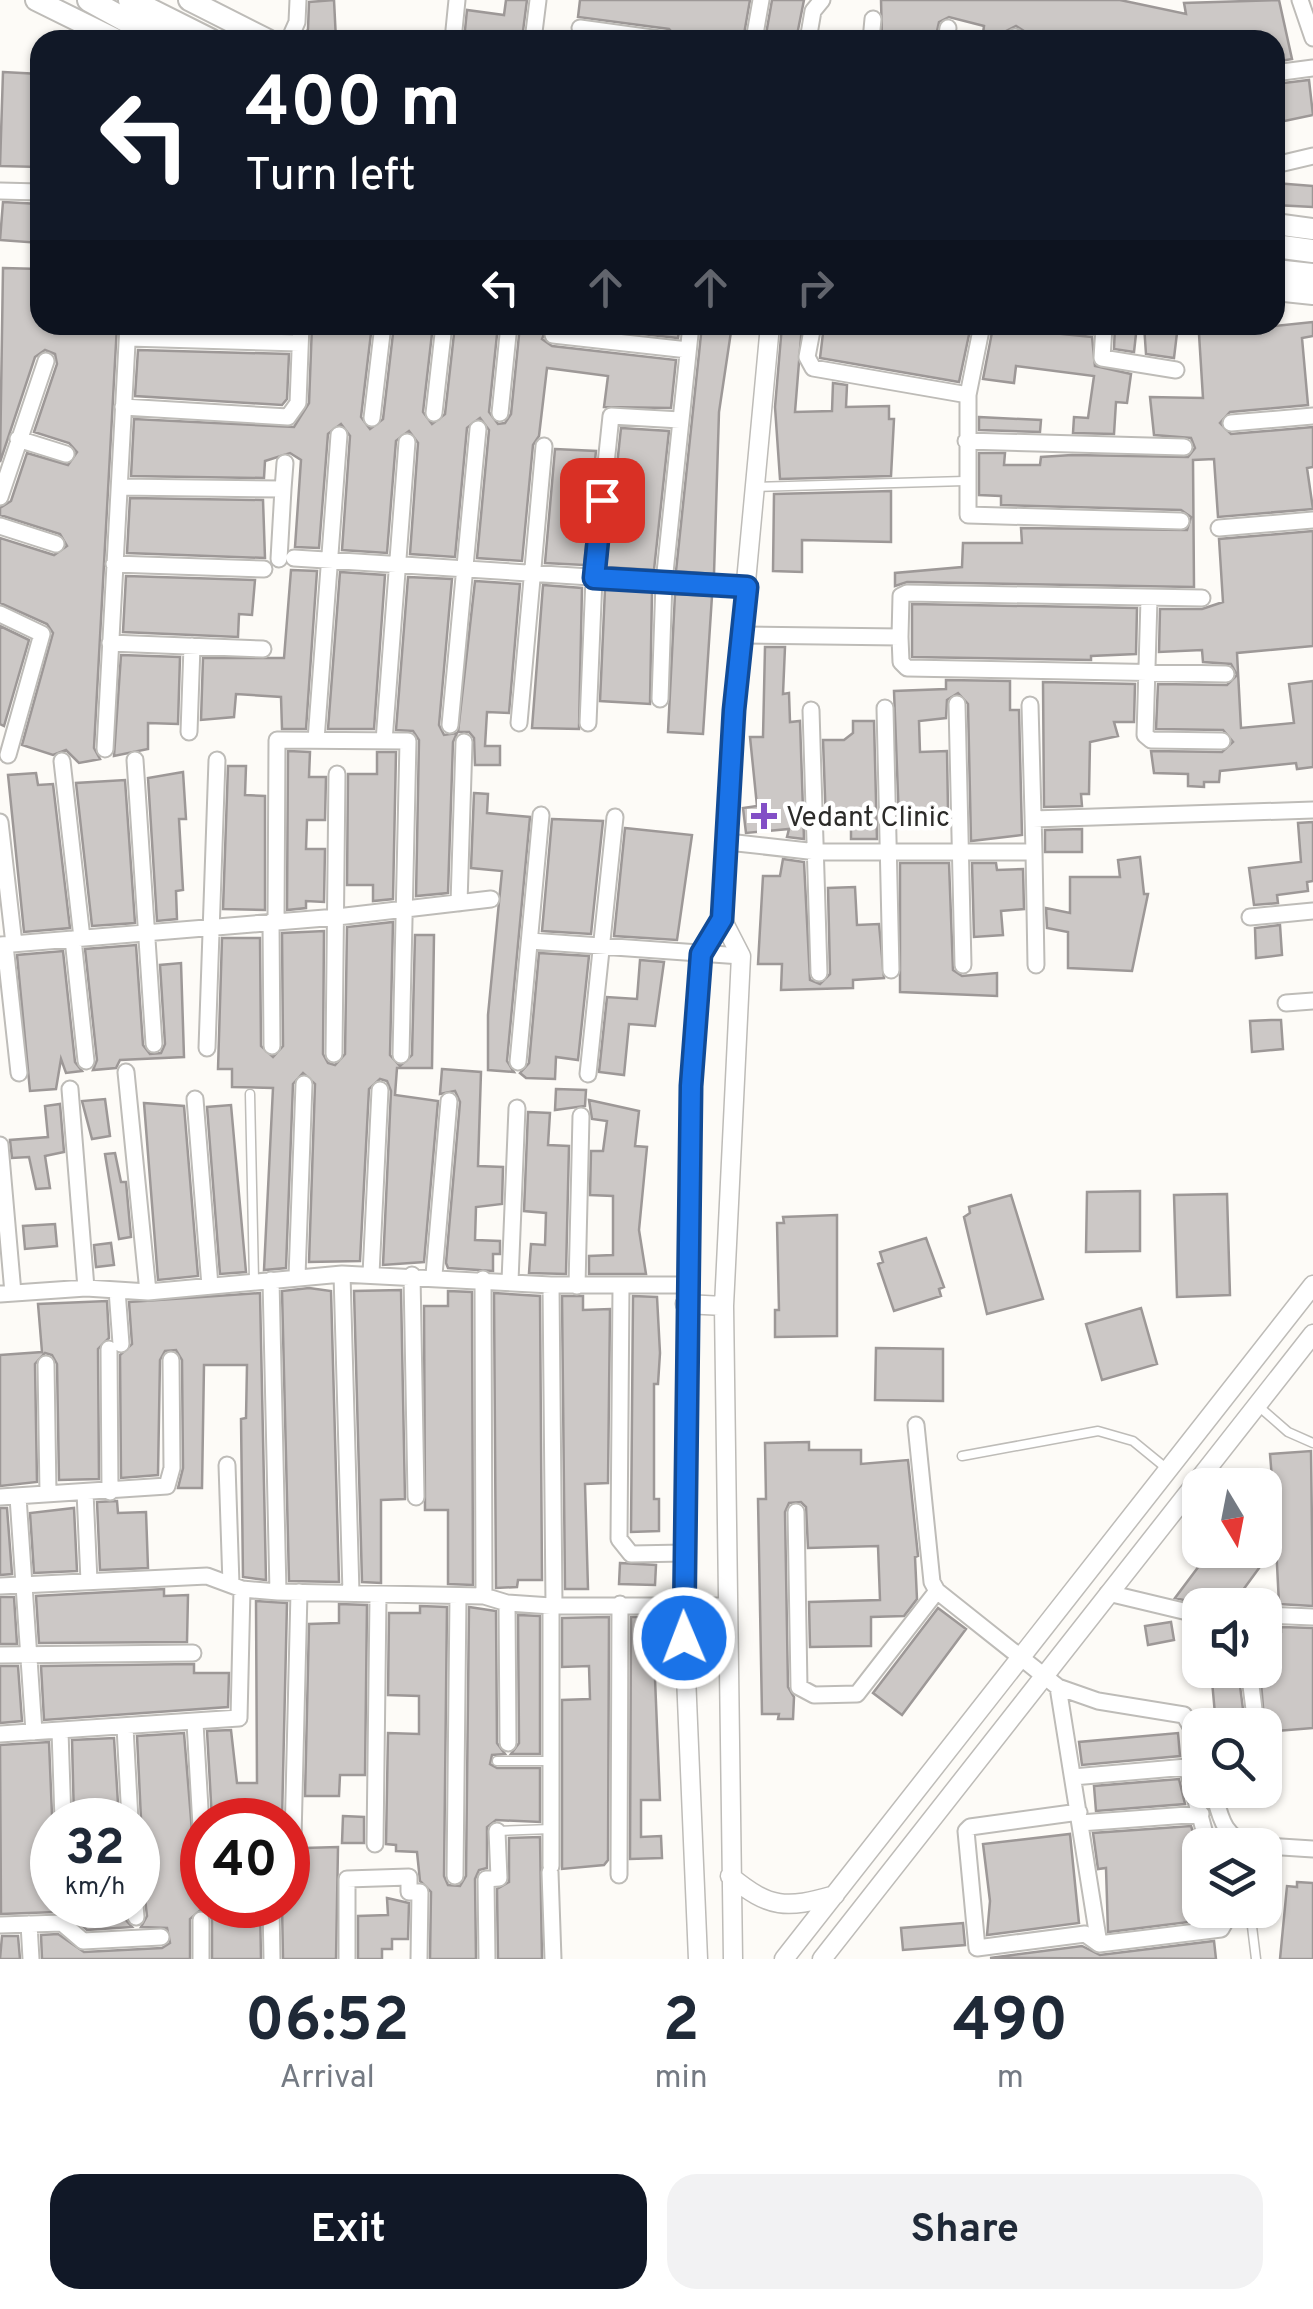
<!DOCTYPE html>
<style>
:root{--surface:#fff;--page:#f2f2f3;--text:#1f2937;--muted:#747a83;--accent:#111827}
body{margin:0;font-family:Overpass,sans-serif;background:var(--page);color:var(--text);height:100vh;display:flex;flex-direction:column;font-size:38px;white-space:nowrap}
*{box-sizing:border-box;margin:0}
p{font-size:32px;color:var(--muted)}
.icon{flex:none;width:55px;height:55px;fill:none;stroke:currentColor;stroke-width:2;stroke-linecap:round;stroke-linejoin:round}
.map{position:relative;height:1959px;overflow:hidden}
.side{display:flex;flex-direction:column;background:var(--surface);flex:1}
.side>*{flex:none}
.guide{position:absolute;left:30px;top:30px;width:1255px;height:305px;border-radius:30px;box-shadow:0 2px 8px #0004;background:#111827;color:#fff;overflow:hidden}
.needle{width:65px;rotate:170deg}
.controls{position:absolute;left:1182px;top:1468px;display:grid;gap:20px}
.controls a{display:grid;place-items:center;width:100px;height:100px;border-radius:20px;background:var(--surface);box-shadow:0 2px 8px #0004;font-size:50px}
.speed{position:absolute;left:30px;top:1798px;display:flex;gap:20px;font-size:50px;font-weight:700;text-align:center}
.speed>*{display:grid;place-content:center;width:130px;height:130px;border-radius:50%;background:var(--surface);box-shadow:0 2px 8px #0004;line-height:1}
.speed small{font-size:25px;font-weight:400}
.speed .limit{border:15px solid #d22;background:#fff;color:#111}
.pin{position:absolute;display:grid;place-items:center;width:85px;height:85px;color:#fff;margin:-42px;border-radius:20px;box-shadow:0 5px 15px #0006}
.me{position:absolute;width:110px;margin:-55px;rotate:359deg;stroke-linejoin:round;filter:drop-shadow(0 0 8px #0008)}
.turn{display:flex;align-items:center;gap:35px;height:210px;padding:0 50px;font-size:45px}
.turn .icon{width:130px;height:130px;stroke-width:2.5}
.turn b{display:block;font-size:70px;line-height:85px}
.lanes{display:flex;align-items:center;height:95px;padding:0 50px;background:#0003;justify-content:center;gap:50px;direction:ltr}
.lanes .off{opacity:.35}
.eta{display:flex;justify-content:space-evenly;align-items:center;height:170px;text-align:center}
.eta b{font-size:60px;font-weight:700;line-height:70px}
.primary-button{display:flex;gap:20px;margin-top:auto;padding:20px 50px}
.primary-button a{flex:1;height:115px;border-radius:30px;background:var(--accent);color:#fff;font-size:40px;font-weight:700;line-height:115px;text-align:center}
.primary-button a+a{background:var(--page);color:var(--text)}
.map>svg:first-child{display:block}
.building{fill:#ccc8c6;stroke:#9d9897;stroke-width:2.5}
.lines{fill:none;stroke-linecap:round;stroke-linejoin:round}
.service-casing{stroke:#bebcb8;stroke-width:11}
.minor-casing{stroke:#bebcb8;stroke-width:19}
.tertiary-casing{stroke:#bebcb8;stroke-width:21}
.secondary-casing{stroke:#bebcb8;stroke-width:24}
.primary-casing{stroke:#bebcb8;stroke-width:26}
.service{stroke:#fff;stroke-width:8}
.minor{stroke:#fff;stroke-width:15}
.tertiary{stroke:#fff;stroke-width:18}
.secondary{stroke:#fff;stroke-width:20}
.primary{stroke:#fff;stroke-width:22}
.route-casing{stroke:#114b97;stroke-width:25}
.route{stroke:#1a73e8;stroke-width:18}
.poi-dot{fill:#834fc6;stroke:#fff;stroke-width:4}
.labels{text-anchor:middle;stroke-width:9;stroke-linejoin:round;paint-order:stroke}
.poi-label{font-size:28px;fill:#2c2b29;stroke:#fff;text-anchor:start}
</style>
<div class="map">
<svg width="1313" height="1959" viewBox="0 0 1313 1959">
<rect width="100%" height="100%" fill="#fdfbf7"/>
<path class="building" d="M334,0L336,40H303L308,29L309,2Z
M506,0H527L522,39L492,36L491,40H464L467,10L504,15Z
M580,0H750L743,40L678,39L669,29L578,17Z
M772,0H804L796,40H765Z
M881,0H1120L1186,14L1184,3L1279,0L1292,59L1275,62V40H1079L1048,36V40H1026L1024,31L1016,26L1006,31L1004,40H982L984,26L949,17L939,22L935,40H882Z
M3,72L40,74V167L0,166Z
M1309,80L1313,115L1275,123V84Z
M1275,183L1313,186V207L1275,205Z
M3,202L40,204V243L0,240Z
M3,268L40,269V325H117L94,748L100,759L79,763L66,750L53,755L22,745L53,633L47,624L0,603V538L54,555L67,546L60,534L0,515V508L11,501L27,453L68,465L77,452L69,443L34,432L57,364L55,354L45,350L35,357L0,462Z
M1313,322V336L1302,338L1308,405L1230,412L1220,423L1231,434L1313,427V467L1307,468L1313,509L1218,517L1214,459L1193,460L1194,587L907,582L895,586V573L962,567L963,543H1022L1021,528L1187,530L1191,517L1181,510L1001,505V496L979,495V453H1005L1004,465H1040L1041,457L1072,455L1188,457L1195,448L1191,438L1154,435L1150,397L1203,398L1199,334Z
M139,325H290V331Z
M312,325H372L361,417L370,429L383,419L394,325H433L423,412L432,424L445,414L455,325H498L489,412L498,424L505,423L511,414L520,325H548L542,339L552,346L676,360L671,408L604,407L608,376L547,368L539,436L533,445L522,561L477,558L489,430L480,418L467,428L455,557L410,554L418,443L409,431L396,441L387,553L342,550L350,436L341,424L328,434L319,548L295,547L301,460L290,453L265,461L264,478L131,476L134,419L294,427L309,403Z
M565,325H680L678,338Z
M702,325H732L719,412L714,574L676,571Z
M782,325H802L795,412L832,411L833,383L847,385L846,407L889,406V419H894L891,476L780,479L775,407Z
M824,325H945L970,330L959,382L820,358Z
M1115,325H1137L1134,352L1114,349Z
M1144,325L1177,333L1174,358L1146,354Z
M993,327L1092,337L1095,366L1131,374L1127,403L1116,402L1114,434L1073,433L1074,417L1088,418L1094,376L1016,366L1014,383L983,379Z
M138,350L289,354L287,399L282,405L135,396Z
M979,417L1041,420L1040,432L979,430Z
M621,428L669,431L654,570L606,567Z
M555,449L596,451L584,565L545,563Z
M891,491V542L802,540V572L773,571L774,494Z
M130,498L263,500L265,558L127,553Z
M1313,531V646L1237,653L1241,728L1294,723L1289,684L1313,681V767L1297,769L1296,763L1220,771L1219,782H1204V787L1188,786V774L1154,773L1151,751L1222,752L1233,742L1223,730L1156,729L1158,684L1227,685L1237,675L1231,664L1203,662L1202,650L1159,652L1160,609H1202L1223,602L1219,539Z
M291,570L317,571L306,729H282L281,697L236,694L234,717L201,720L203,658H284Z
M340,572L385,575L374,729H328Z
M126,576L255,580L252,615L239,614L238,637L123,632Z
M408,577L452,579L439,725L444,735L457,733L453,742L448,893L416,896L419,740L413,731L396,730Z
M475,581L520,584L509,713L487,712L485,746H500V765H475L474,738L469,732H458Z
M543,585L582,588L579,729L532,728Z
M605,589L652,592L650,704L600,701Z
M675,594L712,596L703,734L668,732Z
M912,604L1137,608L1136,654L1091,656V660L912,657Z
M0,626L29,640L4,726L0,724Z
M765,647H785L783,694L789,693L790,722L800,721L804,839L787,837L789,829L746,833L743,808L757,806L750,737H763Z
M121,655L180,657L178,724L148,723V749L114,756Z
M946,680L1010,681V710H1019L1022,835L971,841L968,704L958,693L947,700L946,718L919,721L920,752L947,751L948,810L921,811L922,820L899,821L894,691L946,689Z
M1043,682L1135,684L1134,722H1114L1118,736L1090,742L1089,794H1081L1082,806L1044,807Z
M853,721H874L877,839H851V824H826L823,740H844L853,733Z
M288,751L310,752L309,777H326L325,820H307L306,849H325L324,902L306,901V908L287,910Z
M377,752H396L393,899L373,901V885H347L348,774H377Z
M228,766H246L245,795L265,796V910L223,909Z
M183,772L186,819H179L183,890L176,891L177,919L157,921L148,778Z
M36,773L38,785L53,784L70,928L24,932L8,775Z
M125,780L135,923L92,926L76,783Z
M474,793L488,794L487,813L530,817L507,1061L514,1072L488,1070V1015L502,871L471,868Z
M552,819L603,821L591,934L542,931Z
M1313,822V881L1307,882L1308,891L1277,895L1278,903L1254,905L1249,868L1301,862L1298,823Z
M625,828L692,835L677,940L614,936Z
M1082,829V852H1045V830Z
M1140,857L1144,894H1148L1132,971L1068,968V932L1047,928L1046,908L1070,913V877H1120L1118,860Z
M783,859L804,862L810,980L820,984L830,974L828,888L855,887L857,925L879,924L884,978L853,980V988L781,990L782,964H758L763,876H780Z
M900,863H949L953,970L962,976L997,973V996L900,992Z
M972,863H996L997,870L1023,869L1024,909L1001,911L1003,935L974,937Z
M393,922L390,1055L400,1066L412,1055L415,935H434L432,1068H397L395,1095L438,1101L424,1262L383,1265L391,1091L387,1081L380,1079L369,1089L360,1261L309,1262L315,1084L303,1073L293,1084L286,1268L264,1270L273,1088L232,1087V1069H218L222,938H260L261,1046L273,1057L283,1046L282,933L324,931L323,1054L328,1063L335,1065L345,1054L347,927Z
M1280,925L1282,955L1256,958L1255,928Z
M136,945L143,1045L150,1054L161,1053L165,1044L160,965L181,963L184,1057L120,1060L116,1068L93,1070L97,1060L85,949Z
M63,951L75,1062L82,1071L66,1073L61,1059L56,1089L30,1091L17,955Z
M539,953L589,956L578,1060L556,1057L555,1079L526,1078L520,1073L529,1063Z
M640,960L664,962L655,1026L629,1024L624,1075L599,1072L607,997L637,999Z
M1271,1020H1281L1283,1049L1252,1052L1250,1021Z
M442,1069L481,1072L478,1166L503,1167L502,1204L476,1207L475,1240L500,1241V1254H493V1271L448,1268L446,1263L460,1102L455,1091L440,1094Z
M556,1089L586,1090L585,1106L555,1110Z
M105,1099L110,1136L92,1139L82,1101Z
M589,1100L639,1111L635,1146L647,1147L639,1230L646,1274H589V1256L613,1255V1196L590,1195L591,1151H603L607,1121L592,1119Z
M144,1103L184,1106L198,1276L158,1280Z
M60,1104L64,1152L45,1156L50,1188L36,1189L29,1157L12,1158L10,1140L48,1137L45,1106Z
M231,1105L246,1272L220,1274L207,1107Z
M528,1112L550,1113L548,1145L569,1146L566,1274L529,1273L531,1244L545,1245L546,1213L524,1211Z
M115,1153L121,1182H126L131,1237L119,1239L105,1154Z
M1140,1191V1251L1086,1252L1087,1192Z
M1227,1194L1230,1295L1177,1297L1174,1195Z
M1011,1195L1043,1299L987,1314L964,1217L970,1213L969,1207Z
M837,1215V1336L775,1337V1310H779L777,1223H784L783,1217Z
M55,1224L57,1246L25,1249L23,1226Z
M926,1238L944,1287L939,1289L941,1296L894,1311L878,1264L883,1262L880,1252Z
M111,1243L114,1265L96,1267L94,1245Z
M309,1288L331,1291L339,1582L289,1581L282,1291Z
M401,1290L405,1499L381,1500V1583L362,1582L354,1291Z
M448,1291L472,1292L473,1585L448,1584V1510H425L424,1306H448Z
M260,1293L266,1580L243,1577L241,1419L246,1418L247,1365H204L202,1488H178L183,1468L182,1360L176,1350L165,1351L160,1360L158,1475L121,1478L120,1355L132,1344L129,1302Z
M494,1293L540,1296L542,1580H518L517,1587L496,1588Z
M562,1296H583V1310L610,1309L608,1483L585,1484L588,1589H565Z
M633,1296L657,1297L660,1353L658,1384H654V1499H659V1531L631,1532Z
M107,1301L109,1338L98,1349L99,1479L59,1480L57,1364L52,1355L45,1353L35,1364L37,1482L0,1486V1355L42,1352L38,1304Z
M1141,1308L1157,1364L1102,1380L1086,1324Z
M876,1348L943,1349V1401L875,1400Z
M809,1442V1450H861V1464L908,1460L918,1556L915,1557L917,1599L904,1616L871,1617V1646L810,1647L809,1602L880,1600L878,1546L808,1548L806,1507L801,1502L789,1503L785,1512L788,1687L794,1697L793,1719H778L779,1714H762L758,1499H766L765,1443Z
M1311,1451L1313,1606L1279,1604L1276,1545L1232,1605H1205L1175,1598L1211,1550H1265V1521L1276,1529L1270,1454Z
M117,1501L118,1513L146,1512L148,1568L100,1570L97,1502Z
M0,1508H7L12,1574L0,1575Z
M74,1508L77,1571L34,1573L30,1513Z
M620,1563L656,1565L655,1585L619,1584Z
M164,1589V1596L188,1595L187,1642L39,1643L36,1596Z
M0,1597H14L17,1644H0Z
M256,1601L287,1603L282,1820H212L207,1731L231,1730L237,1783H257Z
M339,1604L367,1605L365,1775H340L339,1796H305L309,1624L339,1623Z
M420,1606L447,1607L444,1876L448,1885L460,1886L466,1876L469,1607L496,1611L497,1743L505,1754L492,1755L490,1764L497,1768H540V1822L496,1820L487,1827V1868L479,1870L475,1879L476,1959H430L431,1892L420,1881L417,1852L396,1851V1845L386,1844L388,1733L419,1734V1696L388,1695L389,1613H420Z
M938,1608L966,1629L902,1715L873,1693Z
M518,1615L540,1616V1754H511L519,1743Z
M609,1617L608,1860L604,1865L562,1869V1700L590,1699L589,1666L562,1667V1618Z
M631,1617H650L653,1630L660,1800H641V1837L661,1836L662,1858L630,1859Z
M1171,1622L1174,1640L1148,1645L1145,1626Z
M1281,1627L1313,1628V1728L1265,1732L1260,1670H1265V1634L1281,1632Z
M194,1664V1673H229L228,1707L44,1720L41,1666Z
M0,1666H18L22,1721L0,1723Z
M1211,1670H1238L1245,1725H1216Z
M184,1733L198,1905H260L261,1959H212V1919L202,1909L190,1919V1959H42L41,1935L58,1934L84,1952L162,1948L170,1943L167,1928L141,1927L147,1916L145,1899L138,1894L141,1819L137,1736Z
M1178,1733L1180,1756L1082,1765L1079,1742Z
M114,1738L119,1820H74L72,1740Z
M49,1742L56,1912L1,1914L0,1745Z
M1179,1779L1185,1804L1096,1811L1094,1786Z
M343,1816L364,1817V1843H342Z
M1191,1826L1200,1853V1910H1204L1205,1920L1108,1932L1106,1868L1098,1869L1093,1833Z
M1070,1834L1079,1923L987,1935L990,1901L983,1844Z
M540,1837L542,1959H498L497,1889L509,1882V1838Z
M338,1847L336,1959H283L282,1905H288V1889L302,1884L304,1848Z
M1297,1882L1313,1883V1959H1280L1287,1886L1297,1887Z
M387,1898L409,1903L408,1939H392V1949H382V1959H358V1916L388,1915Z
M100,1905H124L125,1919L132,1927L87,1930L78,1922V1915L101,1913Z
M963,1923L965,1945L903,1950L901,1928Z
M2,1936H18L20,1959H0Z
M1214,1941L1216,1959L990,1958L1082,1946L1100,1955Z"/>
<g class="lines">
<g class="service-casing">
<path id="service" d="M756,487L965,481
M250,1094L254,1280
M1256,1404L1288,1432L1313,1443
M962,1456L1098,1431L1133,1441L1166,1468
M497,1761H552
M497,1831L552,1829
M1250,1910L1256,1959"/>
</g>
<g class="minor-casing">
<path id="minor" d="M1300,0L1313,38
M580,28L667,40
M289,40L297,22L298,0
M453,40L457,0
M533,40L538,0
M754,40L761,0
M808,40L813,11L822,0
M871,40L873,19
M946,40L948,28
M1015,40V37
M1275,73L1313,68
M1275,165L1313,156
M0,191L40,192
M813,325L807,357L813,368L968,395
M982,325L968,395V515L1181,521
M1081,325L1104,327L1102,358L1176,370
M553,335L688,350
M128,338L299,343
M123,407L288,417L298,403L301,325
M434,413L444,325
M500,413L509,325
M372,418L383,325
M1231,423L1313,416
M18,439L66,454
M966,441L1184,447
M120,487L283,489L285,463
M0,497L46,361
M0,526L56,544
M1219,528L1313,520
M294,558L747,587
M279,559L283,489
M114,564L264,569
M1149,599L1145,735L1151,740L1222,741
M0,614L42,634L8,755
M742,635L900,637L901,662L907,668L1226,674
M900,637L901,596L907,593L1202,598
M110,643L263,649
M660,699L664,582L691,325
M957,704L963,965
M885,708L891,970
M811,710L819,973
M519,723L544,446
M588,723L594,578L611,416L680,420
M450,725L478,429
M189,732L192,646
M316,740L339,435
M384,741L407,442
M105,749L128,325
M135,760L154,1044
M62,761L82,938
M1033,819L1313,810
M0,822L14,944
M728,842L817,852H1034L1030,705
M1034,852L1036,965
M459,903L464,742
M1250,917L1313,911
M271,922L272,1046
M276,922L277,740L408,741L401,1055
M73,939L86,1061
M530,941L741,956
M0,945L337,917L491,899
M5,945L19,1073
M1286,1003L1313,1001
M207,1048L217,760
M334,1054L337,774
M518,1062L541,815
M126,1072L148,1292
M588,1074L615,817
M70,1089L86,1288
M195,1099L210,1286
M0,1145L13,1293
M342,1274L351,1593
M371,1274L380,1090
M412,1275L416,1497
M434,1275L449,1101
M297,1276L304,1084
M483,1279L484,1596
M271,1280L278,1592
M510,1281L517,1108
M551,1285L554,1606
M577,1286L581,1116
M621,1286L619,1539L631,1554L684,1553
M117,1290L121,1344
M0,1294L86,1288L148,1292L342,1274L551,1285H685
M109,1349L110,1492
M46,1364L48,1494
M916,1425L932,1582L937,1591L1058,1687L1098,1701L1184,1715L1200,1742
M227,1465L231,1584
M85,1492L89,1581
M0,1497L167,1486L172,1468L171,1360
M18,1497L34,1732
M796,1512L799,1687L814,1695L857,1694L937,1591
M0,1586L207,1576L242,1589L278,1592L484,1596L507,1603L551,1606H728
M1108,1593L1200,1615
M507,1603L508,1743
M551,1606V1866
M1265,1615L1313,1617
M0,1655L193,1653
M1249,1670L1256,1725
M1058,1687L1099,1944
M195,1723L202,1843
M125,1727L130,1820
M60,1731L63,1820
M0,1734L239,1718L242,1589
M1073,1777L1187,1767L1208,1845
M1213,1790C1220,1816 1223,1839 1253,1845
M1079,1812L970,1827L966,1831L977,1948L1085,1934L1099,1944L1221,1929L1225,1922L1222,1910
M1080,1823L1201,1814
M375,1844L378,1597
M1265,1846L1313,1849
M550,1872L553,1959
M619,1875L620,1604
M455,1876L458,1596
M292,1879L299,1592
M135,1905L136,1917
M271,1905L272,1959
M201,1920V1959
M62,1923L83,1941L161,1937
M29,1924L31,1959
M0,1925L62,1923L67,1918V1905
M347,1959V1879L409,1877V1892H420L419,1959
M487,1959L486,1879L499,1878L497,1831"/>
</g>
<g class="tertiary-casing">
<path id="tertiary" d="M722,919L741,956L724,1306L733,1959
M685,1304L724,1306
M730,1876C770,1909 786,1909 835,1895
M698,1959L683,1605L691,1086L701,954L722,919L734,710L770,325
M784,1959L1313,1285
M822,1959L1313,1334"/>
</g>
<g class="secondary-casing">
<path id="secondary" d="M36,0L117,40
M189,0L268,40
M1275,224L1313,229
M1275,290L1313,294"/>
</g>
<g class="primary-casing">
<path id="primary" d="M89,0L162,40
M130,0L210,40
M1275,246L1313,251
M1275,271L1313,275"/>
</g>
<use href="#service" class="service"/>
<use href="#minor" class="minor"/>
<use href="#tertiary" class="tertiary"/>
<use href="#secondary" class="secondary"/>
<use href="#primary" class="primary"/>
</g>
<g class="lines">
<g class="route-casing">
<path id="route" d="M602,500L594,578L747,587L734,710L722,919L701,954L691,1086L684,1638"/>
</g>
<use href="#route" class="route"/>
</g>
<path class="poi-dot" d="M759 801h10v10h10v10h-10v10h-10v-10h-10v-10h10z"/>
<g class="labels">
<g class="poi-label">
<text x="786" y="826">Vedant Clinic</text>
</g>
</g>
</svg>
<div class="controls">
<a><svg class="needle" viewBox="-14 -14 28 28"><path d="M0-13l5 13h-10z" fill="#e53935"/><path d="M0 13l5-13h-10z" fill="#747a83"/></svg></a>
<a><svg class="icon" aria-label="sound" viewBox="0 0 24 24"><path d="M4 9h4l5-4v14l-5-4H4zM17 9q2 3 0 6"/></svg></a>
<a><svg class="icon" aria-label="search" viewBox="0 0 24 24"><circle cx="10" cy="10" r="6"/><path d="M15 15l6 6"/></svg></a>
<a><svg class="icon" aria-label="layers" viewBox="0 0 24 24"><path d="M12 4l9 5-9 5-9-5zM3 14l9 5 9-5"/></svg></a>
</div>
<div class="speed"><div>32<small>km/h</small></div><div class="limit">40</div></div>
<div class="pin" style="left:602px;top:500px;background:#d93025"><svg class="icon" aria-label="arrive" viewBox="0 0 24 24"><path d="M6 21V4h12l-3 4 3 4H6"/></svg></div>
<svg class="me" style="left:684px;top:1638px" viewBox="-20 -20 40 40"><circle r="17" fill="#1a73e8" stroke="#fff" stroke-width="3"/><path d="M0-11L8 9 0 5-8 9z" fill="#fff"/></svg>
<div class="guide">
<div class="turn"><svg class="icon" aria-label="left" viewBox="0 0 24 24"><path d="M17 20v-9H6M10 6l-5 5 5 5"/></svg><div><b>400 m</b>Turn left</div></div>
<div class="lanes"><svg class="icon" aria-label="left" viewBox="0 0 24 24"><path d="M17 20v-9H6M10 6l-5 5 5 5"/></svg><svg class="icon off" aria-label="ahead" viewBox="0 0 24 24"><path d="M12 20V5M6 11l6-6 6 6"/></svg><svg class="icon off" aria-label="ahead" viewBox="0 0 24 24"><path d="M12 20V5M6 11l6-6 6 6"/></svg><svg class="icon off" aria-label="right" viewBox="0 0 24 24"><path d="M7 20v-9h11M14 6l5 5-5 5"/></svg></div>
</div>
</div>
<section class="side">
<div class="eta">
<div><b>06:52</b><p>Arrival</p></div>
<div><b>2</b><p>min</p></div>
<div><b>490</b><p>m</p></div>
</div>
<div class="primary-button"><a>Exit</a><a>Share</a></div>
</section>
